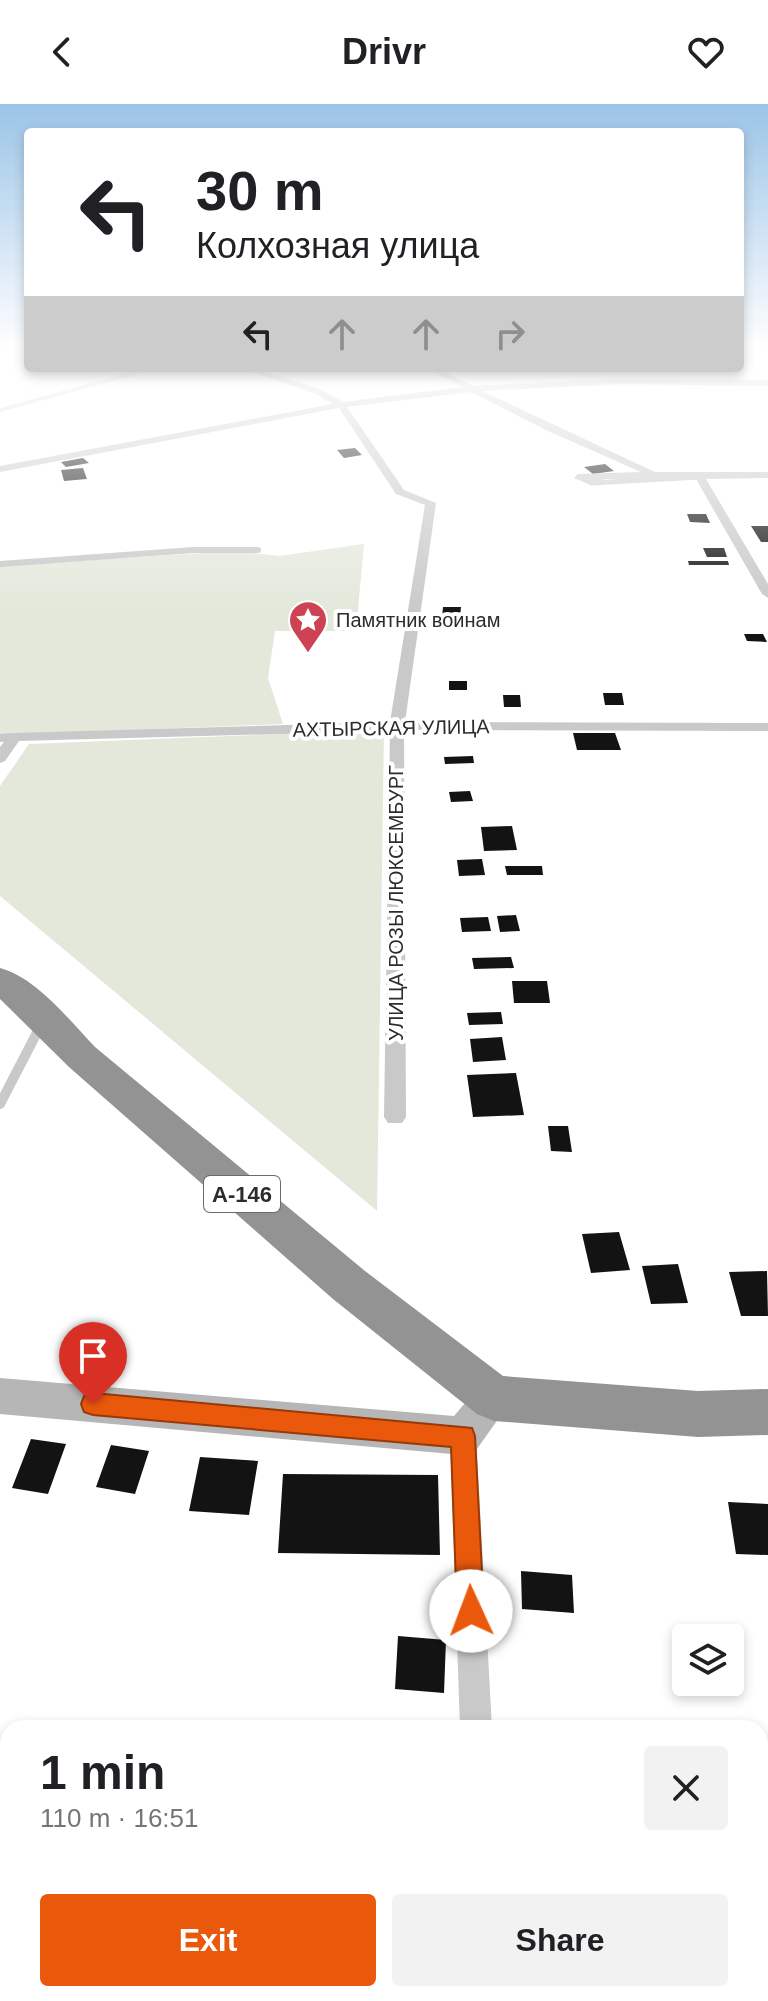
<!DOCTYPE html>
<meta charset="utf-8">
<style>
:root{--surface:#fff;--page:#f2f2f2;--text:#202124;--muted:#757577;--accent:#ea580c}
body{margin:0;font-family:Arial,sans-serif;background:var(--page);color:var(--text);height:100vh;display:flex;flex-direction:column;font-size:30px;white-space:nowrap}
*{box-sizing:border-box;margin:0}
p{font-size:26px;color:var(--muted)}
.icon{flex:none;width:44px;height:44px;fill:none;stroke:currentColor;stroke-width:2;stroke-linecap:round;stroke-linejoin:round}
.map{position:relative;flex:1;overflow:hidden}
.side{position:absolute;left:0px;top:1616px;width:768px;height:282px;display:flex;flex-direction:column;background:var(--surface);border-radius:24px 24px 0 0;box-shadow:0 4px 12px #0003}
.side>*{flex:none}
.top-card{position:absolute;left:24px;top:24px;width:720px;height:244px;border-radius:8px;box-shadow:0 4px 12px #0003;background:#fff;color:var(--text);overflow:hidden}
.fabs{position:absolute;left:672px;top:1520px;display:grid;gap:16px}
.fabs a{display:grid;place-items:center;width:72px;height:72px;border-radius:8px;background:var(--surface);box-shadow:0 4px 12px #0003;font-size:40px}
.pin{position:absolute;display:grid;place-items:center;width:68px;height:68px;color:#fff;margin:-82px -34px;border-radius:50% 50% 50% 0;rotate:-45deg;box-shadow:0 0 8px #0007}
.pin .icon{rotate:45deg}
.me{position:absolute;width:88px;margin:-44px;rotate:358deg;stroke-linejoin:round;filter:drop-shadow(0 0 6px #0008)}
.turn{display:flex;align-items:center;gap:28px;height:168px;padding:0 40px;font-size:36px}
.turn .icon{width:104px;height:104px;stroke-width:2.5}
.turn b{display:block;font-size:56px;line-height:68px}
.lanes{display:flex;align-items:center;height:76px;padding:0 40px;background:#0003;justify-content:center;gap:40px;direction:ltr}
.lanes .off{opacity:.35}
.round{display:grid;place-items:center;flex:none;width:84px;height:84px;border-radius:8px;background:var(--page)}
.summary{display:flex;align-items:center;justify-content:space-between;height:136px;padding:0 40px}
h1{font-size:48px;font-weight:700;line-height:60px}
.primary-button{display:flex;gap:16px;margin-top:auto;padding:16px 40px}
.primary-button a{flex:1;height:92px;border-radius:8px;background:var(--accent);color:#fff;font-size:32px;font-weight:700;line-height:92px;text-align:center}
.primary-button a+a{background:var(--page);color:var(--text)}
header{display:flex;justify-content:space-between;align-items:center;height:104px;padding:0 40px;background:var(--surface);font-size:36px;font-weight:700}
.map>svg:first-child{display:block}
.green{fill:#e3e8db}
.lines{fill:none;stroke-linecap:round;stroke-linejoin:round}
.stream{stroke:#c9dce6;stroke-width:4}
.building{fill:#131313}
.lane-far3{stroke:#c9c9c9;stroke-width:5}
.lane-far2{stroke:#c9c9c9;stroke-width:6}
.lane-far1{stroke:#c9c9c9;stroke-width:8}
.lane{stroke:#c9c9c9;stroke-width:10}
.street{fill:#c9c9c9;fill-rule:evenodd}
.secondary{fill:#b6b6b6;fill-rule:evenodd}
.highway{fill:#939393;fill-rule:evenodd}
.route{fill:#ea580c;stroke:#983908;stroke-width:2}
.labels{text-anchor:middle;stroke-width:8;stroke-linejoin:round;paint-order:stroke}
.far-poi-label{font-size:20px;fill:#2c2c2c;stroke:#fff;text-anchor:start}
.far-street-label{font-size:20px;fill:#2c2c2c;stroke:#fff}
.shield{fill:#fff;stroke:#6b6b6b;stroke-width:2}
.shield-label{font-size:22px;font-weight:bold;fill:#2c2c2c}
</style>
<header><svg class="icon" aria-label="back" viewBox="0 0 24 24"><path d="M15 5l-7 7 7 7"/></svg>Drivr<svg class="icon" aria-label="heart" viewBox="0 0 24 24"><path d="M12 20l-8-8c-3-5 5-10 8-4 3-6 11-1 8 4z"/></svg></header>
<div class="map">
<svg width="768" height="1897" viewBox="0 0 768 1897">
<rect width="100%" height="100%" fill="#fff"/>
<path class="green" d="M364,440L356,527H275L268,574L283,620L0,631V462L232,447L279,452Z
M384,626L377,1107L0,792V682L29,640Z"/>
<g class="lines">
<path class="stream" d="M0,306L152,264"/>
</g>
<path class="building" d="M355,344L362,351L344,354L337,346Z
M83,354L89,359L66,363L61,358Z
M605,360L614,367L593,370L584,363Z
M83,364L87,375L64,377L61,366Z
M687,410H706L710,419L690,418Z
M751,422H768V438H761Z
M703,444H724L727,453H707Z
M688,457H728L729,461H689Z
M443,503H461L460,514H442Z
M744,530H763L767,538L747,537Z
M449,577H467V586H449Z
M603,589H622L624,601H605Z
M503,591H520L521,603H504Z
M573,629H615L621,646H577Z
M473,652L474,659L445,660L444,653Z
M470,687L473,697L451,698L449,688Z
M512,722L517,746L484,747L481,723Z
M482,755L485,771L459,772L457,756Z
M505,762H542L543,771H507Z
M516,811L520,827L500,828L497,812Z
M488,813L491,827L462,828L460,814Z
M511,853L514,864L474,865L472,854Z
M512,877H547L550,899H514Z
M501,908L503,920L469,921L467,909Z
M502,933L506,956L473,958L470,935Z
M516,969L524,1011L473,1013L467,971Z
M548,1022H568L572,1048L551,1047Z
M619,1128L630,1166L591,1169L582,1130Z
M678,1160L688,1199L651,1200L642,1162Z
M767,1167L768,1212H741L729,1168Z
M31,1335L66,1340L48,1390L12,1384Z
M111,1341L149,1347L135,1390L96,1383Z
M200,1353L258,1357L249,1411L189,1407Z
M283,1370L438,1371L440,1451L278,1449Z
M728,1398L768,1400V1451L736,1450Z
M521,1467L572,1471L574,1509L522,1505Z
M398,1532L446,1536L444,1589L395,1585Z
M366,1890H438L437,1897H366Z
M585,1890H644V1897H585Z"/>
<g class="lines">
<path class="lane-far3" d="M578,373L592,379L700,373"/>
<path class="lane-far2" d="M591,378H602
M0,460L193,446H258"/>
<path class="lane-far1" d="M0,634L15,633"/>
<path class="lane" d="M0,1000L42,919"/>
<path class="street" d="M239,264H252L320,285L343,298L462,283L427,264H437L473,282L620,275L768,276V282L620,280L482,287L655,368H768V374L706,375L768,480V494L762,490L696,375H574L578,370L641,368L548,327L471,288L347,303L404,386L436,399L405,618L768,619V627L404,626L406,1013L402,1019H388L384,1013L390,627L19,637L5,657L0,659V643L10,630L15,629L390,618L425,401L396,390L339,304L0,368V362L333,300L314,289Z
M463,1319L472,1323L476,1332L492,1624H460L450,1332L454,1323Z
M469,1890H505L506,1897H470Z"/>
<path class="secondary" d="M0,1274L454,1312L480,1281L494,1276L508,1281L513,1294L477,1345L463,1351L0,1310Z"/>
<path class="highway" d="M0,864C37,874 69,916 95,943L365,1167L503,1272L698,1287L768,1285V1331L698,1333L494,1317L477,1310L333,1195L69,963L0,895Z"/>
</g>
<linearGradient id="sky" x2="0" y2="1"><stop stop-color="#9bc4e7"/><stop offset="0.48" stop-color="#fff"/><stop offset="1" stop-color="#fff" stop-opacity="0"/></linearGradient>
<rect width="768" height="510" fill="url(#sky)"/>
<path class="route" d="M93,1289L472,1324L475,1332L484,1507L480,1517L471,1521L461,1517L457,1507L451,1343L93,1311L84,1308L81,1300L84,1292Z"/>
<defs>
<g id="sight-pin" transform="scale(2)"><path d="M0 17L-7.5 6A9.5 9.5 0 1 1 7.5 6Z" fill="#ce4353" stroke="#fff"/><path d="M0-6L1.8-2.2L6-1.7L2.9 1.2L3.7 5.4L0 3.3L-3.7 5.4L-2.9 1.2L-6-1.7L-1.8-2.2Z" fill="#fff"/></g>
</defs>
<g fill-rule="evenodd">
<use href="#sight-pin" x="308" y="516"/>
</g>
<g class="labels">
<g class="far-poi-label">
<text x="336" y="523">Памятник воинам</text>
</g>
<g class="far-street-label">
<text transform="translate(391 624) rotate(-1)" y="7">АХТЫРСКАЯ УЛИЦА</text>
<text transform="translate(396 799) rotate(-90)" y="7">УЛИЦА РОЗЫ ЛЮКСЕМБУРГ</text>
</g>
<rect class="shield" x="204" y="1072" width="76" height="36" rx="6"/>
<g class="shield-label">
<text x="242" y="1098">А-146</text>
</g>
</g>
</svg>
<div class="fabs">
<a><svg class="icon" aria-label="layers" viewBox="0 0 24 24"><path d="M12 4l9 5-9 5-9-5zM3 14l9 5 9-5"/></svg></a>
</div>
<div class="pin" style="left:93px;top:1300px;background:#d93025"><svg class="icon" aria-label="arrive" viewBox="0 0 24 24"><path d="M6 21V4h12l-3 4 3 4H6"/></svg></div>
<svg class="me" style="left:471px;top:1507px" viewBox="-20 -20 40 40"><circle r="19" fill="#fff"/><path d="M0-13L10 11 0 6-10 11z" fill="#ea580c"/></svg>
<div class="top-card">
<div class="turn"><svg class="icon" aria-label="left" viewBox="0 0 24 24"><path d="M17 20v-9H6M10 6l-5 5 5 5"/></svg><div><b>30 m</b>Колхозная улица</div></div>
<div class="lanes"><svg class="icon" aria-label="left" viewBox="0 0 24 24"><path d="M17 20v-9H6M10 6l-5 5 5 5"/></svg><svg class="icon off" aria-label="ahead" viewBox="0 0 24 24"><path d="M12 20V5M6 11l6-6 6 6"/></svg><svg class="icon off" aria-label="ahead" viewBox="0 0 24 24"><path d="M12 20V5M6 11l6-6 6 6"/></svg><svg class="icon off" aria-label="right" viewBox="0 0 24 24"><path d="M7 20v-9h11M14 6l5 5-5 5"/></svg></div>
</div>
<section class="side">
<div class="summary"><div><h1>1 min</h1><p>110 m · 16:51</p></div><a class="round"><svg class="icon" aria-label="close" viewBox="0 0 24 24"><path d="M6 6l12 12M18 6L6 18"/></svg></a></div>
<div class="primary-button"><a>Exit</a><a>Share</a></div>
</section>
</div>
